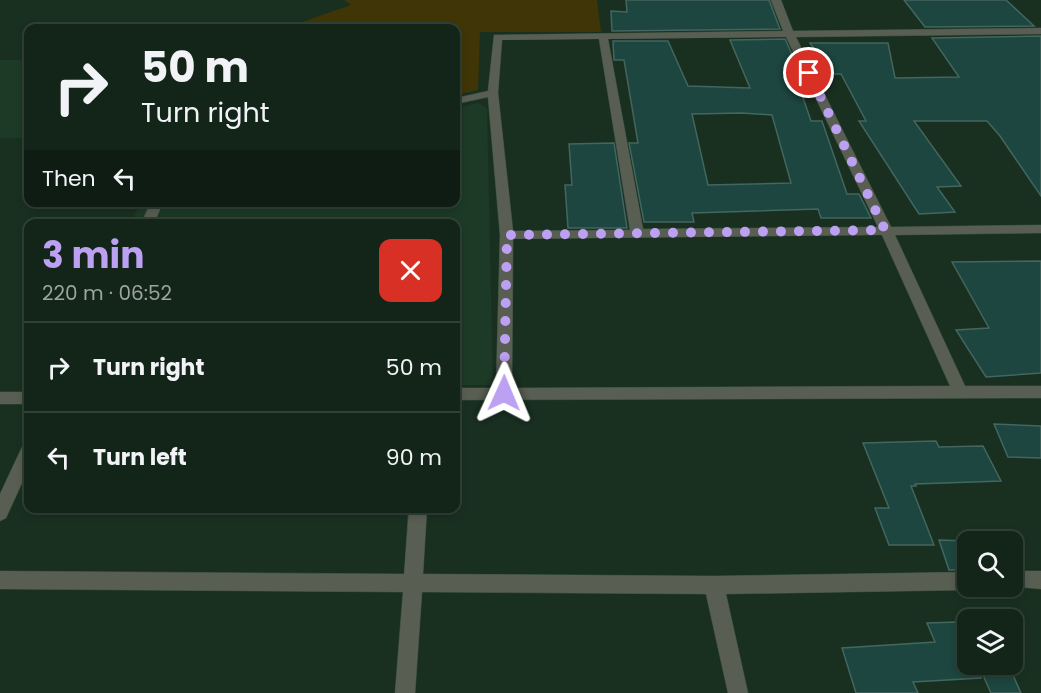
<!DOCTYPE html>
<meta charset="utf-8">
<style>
:root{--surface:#132419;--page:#1c2c22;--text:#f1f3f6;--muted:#9da4a2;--line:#324138;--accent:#bca0f2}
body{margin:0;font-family:Poppins,sans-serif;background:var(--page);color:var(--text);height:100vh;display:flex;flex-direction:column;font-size:22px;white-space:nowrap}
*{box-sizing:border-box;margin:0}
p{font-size:20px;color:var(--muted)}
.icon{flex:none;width:33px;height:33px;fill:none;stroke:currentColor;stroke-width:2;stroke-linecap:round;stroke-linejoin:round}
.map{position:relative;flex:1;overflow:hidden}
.sheet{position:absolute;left:24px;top:219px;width:436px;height:294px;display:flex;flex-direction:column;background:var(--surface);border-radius:12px;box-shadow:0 3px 9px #0003,0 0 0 2px var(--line)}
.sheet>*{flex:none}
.top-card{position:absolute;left:24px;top:24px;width:436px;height:183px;border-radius:12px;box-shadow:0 3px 9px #0003,0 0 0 2px var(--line);background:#132419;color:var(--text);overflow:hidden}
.fabs{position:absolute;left:957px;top:531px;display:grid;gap:12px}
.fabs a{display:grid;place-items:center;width:66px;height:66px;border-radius:12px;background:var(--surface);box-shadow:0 3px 9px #0003,0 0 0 2px var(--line);font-size:30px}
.pin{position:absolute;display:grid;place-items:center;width:51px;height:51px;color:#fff;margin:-26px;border:3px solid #fff;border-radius:50%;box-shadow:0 2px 6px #0007}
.me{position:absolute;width:66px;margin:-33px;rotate:1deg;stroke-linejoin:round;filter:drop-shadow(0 0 4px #0008)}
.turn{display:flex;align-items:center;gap:21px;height:126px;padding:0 18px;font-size:27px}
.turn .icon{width:78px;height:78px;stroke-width:2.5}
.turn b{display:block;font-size:42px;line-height:51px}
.then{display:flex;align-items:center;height:57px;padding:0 18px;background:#0003;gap:12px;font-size:22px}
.round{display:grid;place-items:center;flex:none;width:63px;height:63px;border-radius:12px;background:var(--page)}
.overview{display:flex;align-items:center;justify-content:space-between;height:102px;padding:0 18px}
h1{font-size:36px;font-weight:700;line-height:45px;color:var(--accent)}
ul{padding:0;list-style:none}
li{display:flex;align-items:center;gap:18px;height:90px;padding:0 18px;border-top:2px solid var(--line)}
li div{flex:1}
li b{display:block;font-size:22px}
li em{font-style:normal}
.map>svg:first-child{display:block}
.built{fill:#1c3a26}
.green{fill:#3f3506}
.building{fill:#1c463f;stroke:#43665f;stroke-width:1.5;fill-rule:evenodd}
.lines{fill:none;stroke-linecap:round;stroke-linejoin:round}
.minor-casing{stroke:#364c3d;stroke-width:1}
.minor{fill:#595e52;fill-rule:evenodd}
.route{stroke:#bca0f2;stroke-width:10;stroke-dasharray:0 18}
</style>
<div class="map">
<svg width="1041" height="693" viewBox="0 0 1041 693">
<rect width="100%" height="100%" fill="#193021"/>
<path class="built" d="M0,60H28V138H0Z
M478,103L487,108L493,385H456V224H130L141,203L456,202V108Z"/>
<path class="green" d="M344,0H597L601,32H480L478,90L456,95V28H303L302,22L351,5Z"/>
<path class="building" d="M626,0H769L780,29L612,31L611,11L627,12Z
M904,0H1006L1034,26L925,27Z
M1041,36V196L1000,136L987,121H914L961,186L937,187L955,212L919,214L859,121H866L841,74H830L810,43H888L895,78L959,77L932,38Z
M785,39L801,74H795L811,121H822L847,194H859L871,218H821L818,209L692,213L694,222H644L629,143H638L624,60H614L613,41H668L688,86L750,88L730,40ZM742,113L772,115L791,183L708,185L692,114Z
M614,143L627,228H568L565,185H572L569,144Z
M1041,261V373L986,377L956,330L989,328L952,262Z
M994,424L1041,426V458L1008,457Z
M936,441L939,447L983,446L1001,481L915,484L916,486H911L934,545H889L875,508H889L863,443Z
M939,540L968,541V570H949Z
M956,622L968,648V664H975L981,678L913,682L918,693H856L842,648L935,642L927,623Z
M978,664H1008L1021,693H991Z"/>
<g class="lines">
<g class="minor-casing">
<path id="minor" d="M771,0H781L793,31L1041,28V34L796,37L891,227L1041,225V233L895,235L965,386H1041V398L456,400V388H496L500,235L488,97L456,104V98L488,91L494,35L783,31ZM786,37L878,227L643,229L608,39ZM599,39L630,230L513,231L498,93L502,40ZM882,235L950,386L512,388L513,239Z
M151,202H163L154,224H141Z
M0,392H28V404H0Z
M28,445V470L6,518L0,521V494L22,447Z
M409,508H427L423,574L714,576L968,572V586H975L968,590L726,594L748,693H728L706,594L422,592L415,693H395L403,592L0,589V571L404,574Z
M1012,571H1041V589L1006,586H1012Z"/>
</g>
<use href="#minor" class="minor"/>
</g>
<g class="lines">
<path class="route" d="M504,393L507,235L885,230L809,73"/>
</g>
</svg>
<div class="fabs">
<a><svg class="icon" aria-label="search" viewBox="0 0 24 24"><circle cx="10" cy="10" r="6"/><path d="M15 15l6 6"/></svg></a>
<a><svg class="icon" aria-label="layers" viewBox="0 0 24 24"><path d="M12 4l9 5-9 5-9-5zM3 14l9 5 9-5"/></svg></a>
</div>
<div class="pin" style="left:809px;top:73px;background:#d93025"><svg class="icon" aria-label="arrive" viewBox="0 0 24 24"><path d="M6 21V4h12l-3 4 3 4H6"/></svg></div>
<svg class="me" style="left:504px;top:393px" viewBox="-20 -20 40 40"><path d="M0-17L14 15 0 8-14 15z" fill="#bca0f2" stroke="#fff" stroke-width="4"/></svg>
<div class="top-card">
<div class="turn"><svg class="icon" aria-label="right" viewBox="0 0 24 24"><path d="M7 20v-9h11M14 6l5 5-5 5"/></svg><div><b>50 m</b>Turn right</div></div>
<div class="then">Then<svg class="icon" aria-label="left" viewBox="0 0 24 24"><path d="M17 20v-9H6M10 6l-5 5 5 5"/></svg></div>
</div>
<section class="sheet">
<div class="overview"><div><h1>3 min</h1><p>220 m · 06:52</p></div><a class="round" style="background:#d93025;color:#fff"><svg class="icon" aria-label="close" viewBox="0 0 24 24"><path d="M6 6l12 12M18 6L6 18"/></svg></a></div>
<ul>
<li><svg class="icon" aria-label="right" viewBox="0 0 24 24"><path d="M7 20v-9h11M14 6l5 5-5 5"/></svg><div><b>Turn right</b></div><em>50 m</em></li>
<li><svg class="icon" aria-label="left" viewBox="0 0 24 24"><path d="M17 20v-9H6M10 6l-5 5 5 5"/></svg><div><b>Turn left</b></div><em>90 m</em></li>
</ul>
</section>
</div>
